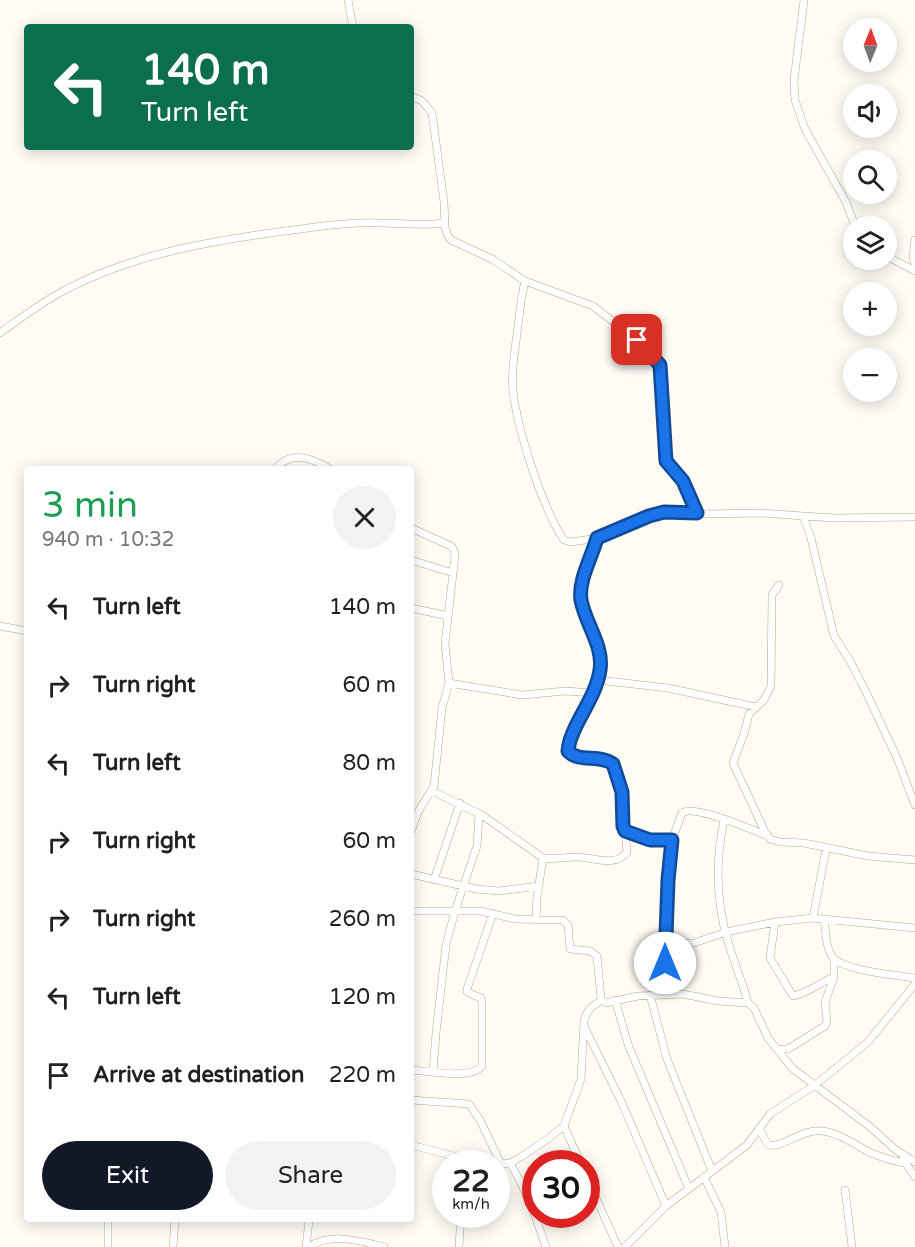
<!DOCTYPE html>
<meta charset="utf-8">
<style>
:root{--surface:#fff;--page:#f2f2f2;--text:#202124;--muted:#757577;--accent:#111827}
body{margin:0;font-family:"Varela Round",sans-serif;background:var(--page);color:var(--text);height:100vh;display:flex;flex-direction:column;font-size:22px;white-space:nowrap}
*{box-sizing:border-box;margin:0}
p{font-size:20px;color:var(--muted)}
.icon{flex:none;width:33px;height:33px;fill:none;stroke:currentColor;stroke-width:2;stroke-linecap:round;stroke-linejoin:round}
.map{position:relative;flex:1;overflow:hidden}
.drawer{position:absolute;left:24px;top:466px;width:390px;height:756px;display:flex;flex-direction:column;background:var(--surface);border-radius:6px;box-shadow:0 3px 15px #0003}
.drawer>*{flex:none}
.top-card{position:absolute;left:24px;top:24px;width:390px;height:126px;border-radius:6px;box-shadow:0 3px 15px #0003;background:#0b6e4f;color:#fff;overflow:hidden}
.needle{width:39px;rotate:1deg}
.controls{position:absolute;left:843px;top:18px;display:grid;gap:12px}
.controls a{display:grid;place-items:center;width:54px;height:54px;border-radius:50%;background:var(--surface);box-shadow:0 3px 15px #0003;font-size:30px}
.speed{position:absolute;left:432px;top:1150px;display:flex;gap:12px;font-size:30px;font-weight:700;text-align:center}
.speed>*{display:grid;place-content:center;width:78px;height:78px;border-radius:50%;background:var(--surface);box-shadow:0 3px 15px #0003;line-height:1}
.speed small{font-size:15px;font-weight:400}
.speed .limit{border:9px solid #d22;background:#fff;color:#111}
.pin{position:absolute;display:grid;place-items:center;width:51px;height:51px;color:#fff;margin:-26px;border-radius:12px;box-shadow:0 3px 9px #0006}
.me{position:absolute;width:66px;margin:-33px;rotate:0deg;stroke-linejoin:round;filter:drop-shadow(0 0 4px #0008)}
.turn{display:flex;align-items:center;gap:21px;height:126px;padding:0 18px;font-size:27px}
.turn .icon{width:78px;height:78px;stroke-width:2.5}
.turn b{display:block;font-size:42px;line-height:51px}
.round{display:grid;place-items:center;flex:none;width:63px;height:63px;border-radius:32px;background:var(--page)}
.overview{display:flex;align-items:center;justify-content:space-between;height:102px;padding:0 18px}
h1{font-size:36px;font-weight:600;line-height:45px;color:#1e9e55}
.cta{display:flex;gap:12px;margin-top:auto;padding:12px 18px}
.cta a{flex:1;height:69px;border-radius:36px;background:var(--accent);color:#fff;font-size:24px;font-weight:600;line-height:69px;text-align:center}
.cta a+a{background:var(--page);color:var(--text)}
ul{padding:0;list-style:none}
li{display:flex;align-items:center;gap:18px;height:78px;padding:0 18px}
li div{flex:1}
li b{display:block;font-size:22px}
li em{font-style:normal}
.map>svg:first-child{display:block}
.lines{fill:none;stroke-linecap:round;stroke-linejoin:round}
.minor-casing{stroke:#b7a78b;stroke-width:8}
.minor{stroke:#fff;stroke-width:7}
.route-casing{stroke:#114b97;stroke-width:15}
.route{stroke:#1a73e8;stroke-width:10}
</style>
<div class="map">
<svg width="915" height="1247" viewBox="0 0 915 1247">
<rect width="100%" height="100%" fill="#fffbf5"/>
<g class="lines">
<g class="minor-casing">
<path id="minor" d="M348,0L353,27
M804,0L794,80L795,100L805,129L846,202L855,226
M411,96L422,101L432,113L444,202L445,227L448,236L451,240L492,259L525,281L593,306L637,340L657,360L661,371L666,461L683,481L697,513
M915,240L913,257L915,265
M886,256L915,271
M525,281C520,301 519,320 516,341C514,357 511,374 513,391C517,428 543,510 564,540L571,542L592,539L649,516L664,512L701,514L761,513L803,516L811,538L834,636L849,659L866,692L897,758L915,805
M0,333C21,318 42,302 65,290C133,254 210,241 285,231C309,228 333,224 358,223C387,221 415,227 444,223
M274,470C291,449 312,458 332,470
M803,516L836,518L915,517
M411,528L451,546L454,550L455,555L445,644L449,683L442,708L434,786L419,810L411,831
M597,538C592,557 578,580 581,600C585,623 604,646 600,670C596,699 571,726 568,751L570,754L605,759L613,763L622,791L623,826L625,831L650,840H672L682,813C695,804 752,830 768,836
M411,560L453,573
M779,585L772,595L771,686L764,700L749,714L744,734L733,763L765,832L770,839L780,842L804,843L868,856L915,860
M411,608L448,616
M0,626L27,631
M598,680L668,688L756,707
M449,683L522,695L565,691L594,693
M432,791L482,815L543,858C555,860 565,857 577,857C592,857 616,868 627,852L625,831
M724,820C715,862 716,904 729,945C735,965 743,983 748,1003
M411,874L476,889L499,891L539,886
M434,880L460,803
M411,911H481L515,919L563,920L568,925L570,949L590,951L597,956L601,999L606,1003L638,996L683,994L718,1001L748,1003L754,1008L768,1038L792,1068L869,1126L896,1150L915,1162
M813,918L826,849
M536,919L537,897L543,858
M824,919C826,930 825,945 831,955C840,971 897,975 915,978
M775,922L770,958L793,996C807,994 821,982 834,977
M665,944L694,943L726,932L775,922L813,918L915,928
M671,994C658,945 667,890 672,840
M650,995L667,1059L712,1171
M615,1000L629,1047L689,1189
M585,1028L622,1103L666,1206
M777,1049H788L825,1026L827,1021L825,1002L834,977V959
M411,1070C428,1071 471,1080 482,1066V1003L481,998L467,992V989L493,913
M433,1072L436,1033L446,945L455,911L477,846L479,814
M411,1100L469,1104L480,1120L501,1164
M564,1126L581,1164
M759,1128L768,1145C784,1148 801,1129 822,1131C839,1133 854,1144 869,1152C880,1157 893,1161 905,1163
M411,1145L473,1161L501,1164L510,1163L521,1157L549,1138L564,1126L581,1079L584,1021C587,1009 592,1006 602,1000
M903,1159L915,1177
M510,1163C528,1193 535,1215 546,1247
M586,1176L618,1247
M704,1177L721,1212L725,1247
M845,1190L852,1247
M108,1247V1220
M173,1247L175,1220
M306,1247L309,1220
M309,1247C329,1232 362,1241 384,1247
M459,1247L461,1215
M625,1247L666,1206L747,1145L770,1114L815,1085L868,1042L915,984"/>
</g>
<use href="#minor" class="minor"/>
</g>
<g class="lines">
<g class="route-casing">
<path id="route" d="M637,340L660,365L666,461L683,481L697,513L664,512L649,516L597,538C592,557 578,580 581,600C585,623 604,646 600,670C596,699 570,726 568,751C578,763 600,754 613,764L622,792L623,826L625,831L650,840H672L668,880L665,963"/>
</g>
<use href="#route" class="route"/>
</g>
</svg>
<div class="controls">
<a><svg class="needle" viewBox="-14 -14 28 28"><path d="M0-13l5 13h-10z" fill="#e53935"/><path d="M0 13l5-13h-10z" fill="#757577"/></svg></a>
<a><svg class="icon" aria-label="sound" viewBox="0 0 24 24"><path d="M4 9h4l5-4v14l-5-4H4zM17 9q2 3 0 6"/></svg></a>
<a><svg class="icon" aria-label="search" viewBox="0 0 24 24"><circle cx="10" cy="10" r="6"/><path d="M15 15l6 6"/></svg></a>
<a><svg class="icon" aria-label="layers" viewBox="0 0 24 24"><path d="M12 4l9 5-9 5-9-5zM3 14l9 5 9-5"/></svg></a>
<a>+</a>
<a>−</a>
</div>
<div class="speed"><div>22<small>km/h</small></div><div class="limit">30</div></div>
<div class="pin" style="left:637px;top:340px;background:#d93025"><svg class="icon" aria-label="arrive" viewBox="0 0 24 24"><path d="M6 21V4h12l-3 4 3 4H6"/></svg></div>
<svg class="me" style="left:665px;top:963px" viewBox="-20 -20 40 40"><circle r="19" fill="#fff"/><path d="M0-13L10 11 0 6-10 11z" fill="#1a73e8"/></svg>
<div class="top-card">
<div class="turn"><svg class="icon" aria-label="left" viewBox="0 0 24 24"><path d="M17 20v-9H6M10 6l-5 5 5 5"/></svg><div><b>140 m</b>Turn left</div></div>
</div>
<section class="drawer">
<div class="overview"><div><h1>3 min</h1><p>940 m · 10:32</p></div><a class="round"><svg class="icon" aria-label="close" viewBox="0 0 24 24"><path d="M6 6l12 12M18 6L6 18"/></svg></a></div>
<ul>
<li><svg class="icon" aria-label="left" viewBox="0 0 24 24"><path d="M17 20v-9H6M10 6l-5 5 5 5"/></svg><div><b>Turn left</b></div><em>140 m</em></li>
<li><svg class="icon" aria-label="right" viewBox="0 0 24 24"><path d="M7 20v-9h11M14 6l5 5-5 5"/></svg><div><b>Turn right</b></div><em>60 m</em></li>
<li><svg class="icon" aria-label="left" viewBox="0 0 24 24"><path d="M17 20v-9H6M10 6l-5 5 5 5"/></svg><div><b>Turn left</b></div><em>80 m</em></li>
<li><svg class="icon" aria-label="right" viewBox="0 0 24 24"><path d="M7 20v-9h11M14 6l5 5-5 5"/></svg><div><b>Turn right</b></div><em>60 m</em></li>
<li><svg class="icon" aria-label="right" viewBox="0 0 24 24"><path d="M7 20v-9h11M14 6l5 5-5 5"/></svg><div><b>Turn right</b></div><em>260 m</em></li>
<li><svg class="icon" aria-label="left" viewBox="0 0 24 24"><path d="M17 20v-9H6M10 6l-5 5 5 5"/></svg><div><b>Turn left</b></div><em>120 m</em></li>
<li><svg class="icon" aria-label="arrive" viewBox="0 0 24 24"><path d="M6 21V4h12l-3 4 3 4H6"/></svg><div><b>Arrive at destination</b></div><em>220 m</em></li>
</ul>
<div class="cta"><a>Exit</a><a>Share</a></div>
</section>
</div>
